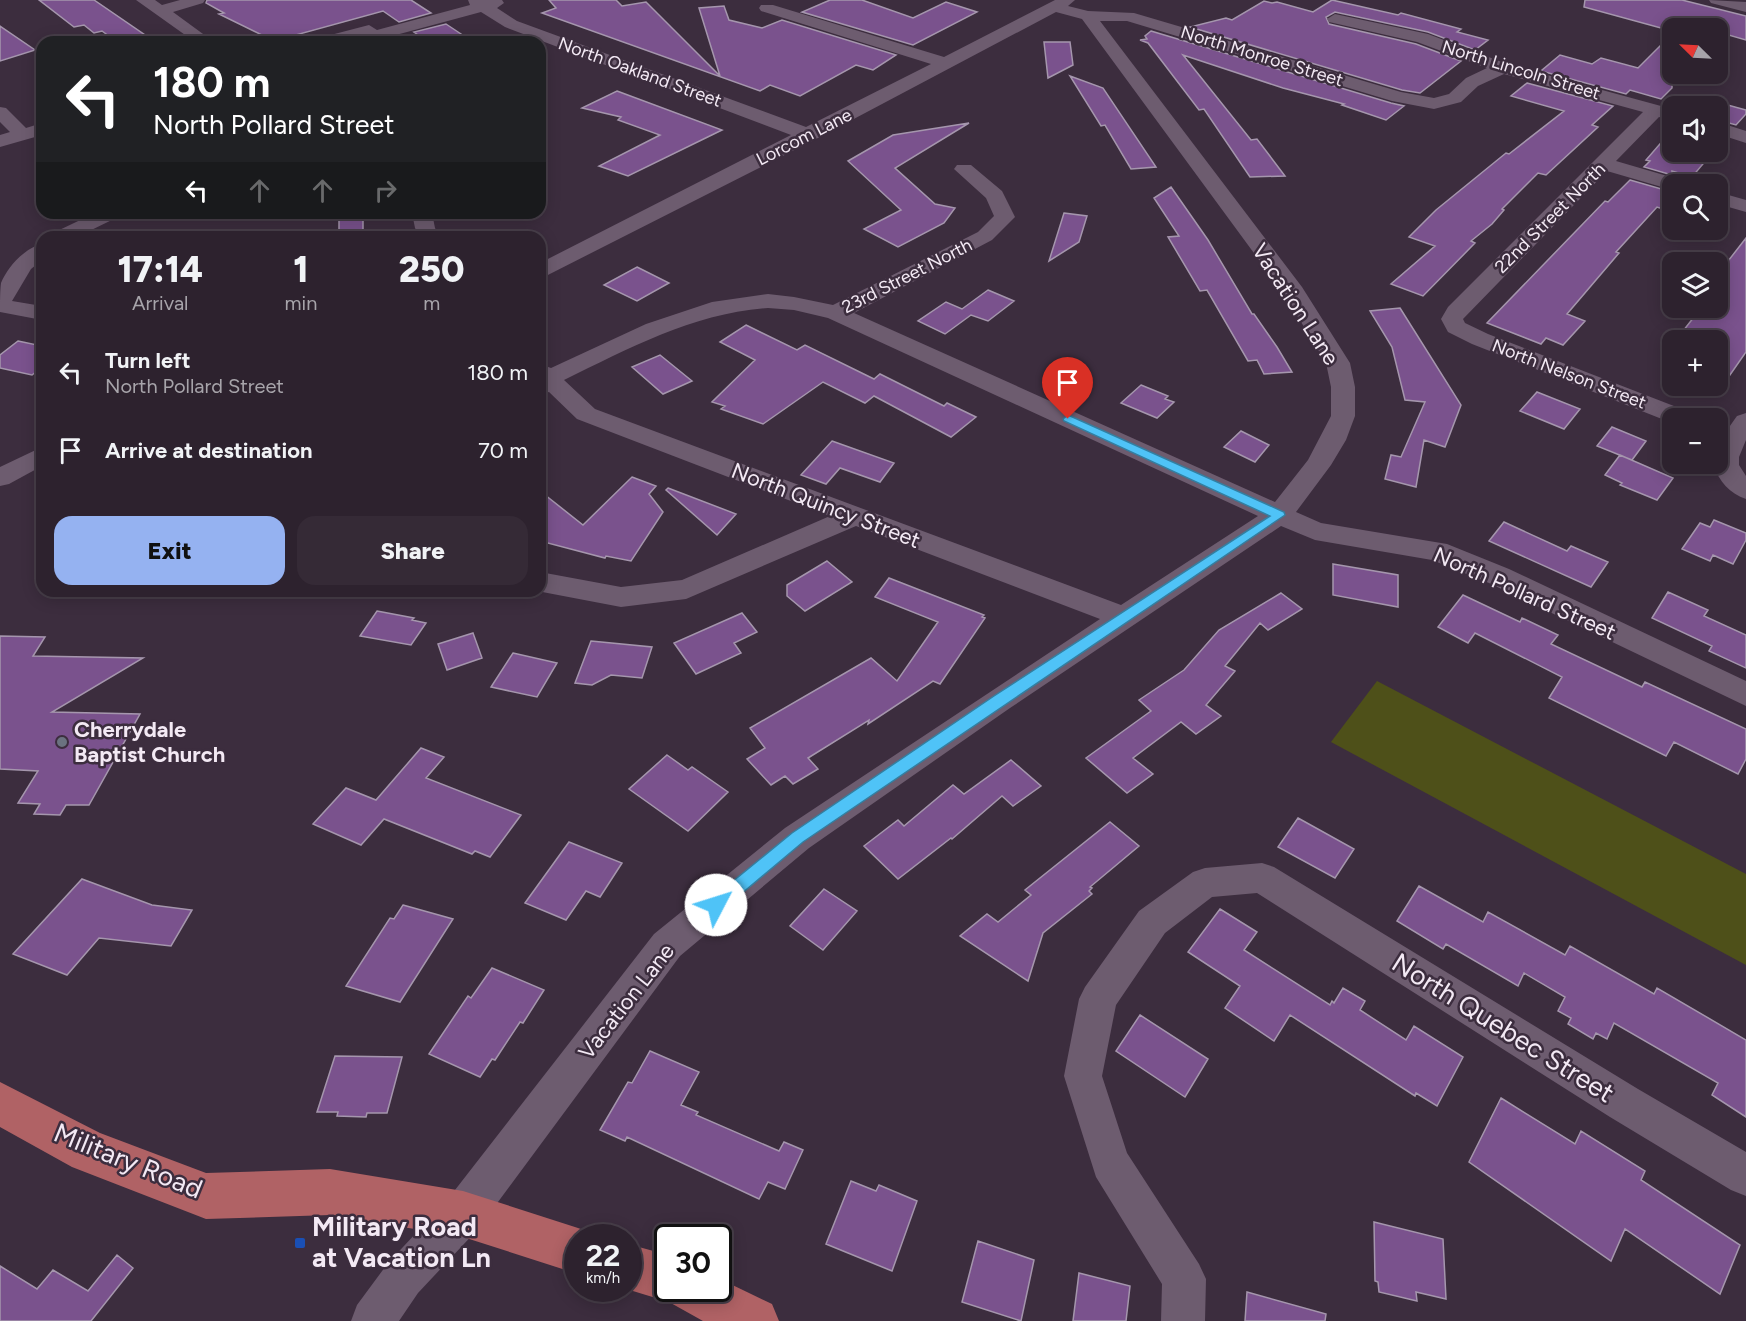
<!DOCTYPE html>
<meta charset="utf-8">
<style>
:root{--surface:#2d222e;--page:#352a36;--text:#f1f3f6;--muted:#a7a4aa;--line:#483f4a;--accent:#95b2f1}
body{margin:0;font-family:Figtree,sans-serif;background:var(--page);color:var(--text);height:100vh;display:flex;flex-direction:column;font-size:22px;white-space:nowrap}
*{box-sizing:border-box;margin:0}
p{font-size:20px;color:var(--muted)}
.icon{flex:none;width:33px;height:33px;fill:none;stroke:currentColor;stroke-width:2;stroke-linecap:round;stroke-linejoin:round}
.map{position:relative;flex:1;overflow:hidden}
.panel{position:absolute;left:36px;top:231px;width:510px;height:366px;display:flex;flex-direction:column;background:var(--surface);border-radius:18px;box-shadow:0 3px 15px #0003,0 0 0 2px var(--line)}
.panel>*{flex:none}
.hud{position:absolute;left:36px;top:36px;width:510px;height:183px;border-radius:18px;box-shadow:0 3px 15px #0003,0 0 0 2px var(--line);background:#202124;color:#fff;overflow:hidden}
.needle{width:39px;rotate:294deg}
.controls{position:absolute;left:1662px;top:18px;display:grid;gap:12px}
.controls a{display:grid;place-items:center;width:66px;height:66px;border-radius:12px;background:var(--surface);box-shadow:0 3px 15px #0003,0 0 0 2px var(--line);font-size:30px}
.speed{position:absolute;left:564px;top:1224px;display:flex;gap:12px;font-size:30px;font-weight:700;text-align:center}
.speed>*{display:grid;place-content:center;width:78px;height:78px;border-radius:50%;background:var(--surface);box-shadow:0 3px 15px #0003,0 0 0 2px var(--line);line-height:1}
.speed small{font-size:15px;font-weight:400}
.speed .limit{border:3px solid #111;border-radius:9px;background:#fff;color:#111}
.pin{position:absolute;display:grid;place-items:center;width:51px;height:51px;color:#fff;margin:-62px -26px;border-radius:50% 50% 50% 0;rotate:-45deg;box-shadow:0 0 6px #0007}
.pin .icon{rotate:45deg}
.me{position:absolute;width:66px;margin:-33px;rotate:50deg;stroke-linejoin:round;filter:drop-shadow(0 0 4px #0008)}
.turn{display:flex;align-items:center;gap:21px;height:126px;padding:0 18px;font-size:27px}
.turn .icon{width:78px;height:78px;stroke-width:2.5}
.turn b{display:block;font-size:42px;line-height:51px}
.lanes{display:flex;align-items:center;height:57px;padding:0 18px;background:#0003;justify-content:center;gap:30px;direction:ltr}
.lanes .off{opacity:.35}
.eta{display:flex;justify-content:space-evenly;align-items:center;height:102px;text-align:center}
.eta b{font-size:36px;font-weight:800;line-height:42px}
.button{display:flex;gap:12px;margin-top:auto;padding:12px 18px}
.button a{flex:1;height:69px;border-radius:18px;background:var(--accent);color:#111;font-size:24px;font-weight:800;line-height:69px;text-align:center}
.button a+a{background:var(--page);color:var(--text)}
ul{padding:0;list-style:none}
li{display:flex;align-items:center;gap:18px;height:78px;padding:0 18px}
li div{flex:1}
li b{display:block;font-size:22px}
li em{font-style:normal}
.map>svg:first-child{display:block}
.green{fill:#4e5019}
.building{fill:#7a528d;stroke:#a596ad;stroke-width:1.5}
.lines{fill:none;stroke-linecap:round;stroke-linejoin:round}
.minor{fill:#6d5c6f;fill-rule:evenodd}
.major{fill:#b06265;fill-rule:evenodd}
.route{fill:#4fc3f7;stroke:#337fa1;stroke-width:1.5}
.worship-dot{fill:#6b7280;stroke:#3c2d3e;stroke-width:2}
.transit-dot{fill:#1a4fb4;stroke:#3c2d3e;stroke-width:2}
.labels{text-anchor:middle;stroke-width:5;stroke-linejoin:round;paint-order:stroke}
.far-street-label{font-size:18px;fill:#f3e9f4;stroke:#3c2d3e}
.street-label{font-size:22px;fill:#f3e9f4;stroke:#3c2d3e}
.poi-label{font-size:22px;font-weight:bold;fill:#f3e9f4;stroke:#3c2d3e;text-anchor:start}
.near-street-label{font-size:27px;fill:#f3e9f4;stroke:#3c2d3e}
.near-poi-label{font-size:27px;font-weight:bold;fill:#f3e9f4;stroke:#3c2d3e;text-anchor:start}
</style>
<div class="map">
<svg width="1746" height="1321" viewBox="0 0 1746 1321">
<rect width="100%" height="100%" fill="#3c2d3e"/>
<path class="green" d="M1377,681L1746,874V965L1331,742Z"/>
<path class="building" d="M39,0H94L145,35L117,42L102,31L94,33L84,25L74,27Z
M207,0H411L431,13L399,22L383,11L274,41L219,14L224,13L206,3Z
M549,0H616L622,6L646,2L720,76L699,8L724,6L729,20L762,28L782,20L896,55L873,70L856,65L800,96L770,85L760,91L542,13L556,8Z
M830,0H862L913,18L946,2L977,12L913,45L802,12Z
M1332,0L1398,15L1401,13L1461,29L1457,32L1488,40L1475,50L1428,32L1335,12L1326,17L1329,24L1416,44L1461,61L1420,93L1402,90L1190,27L1226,18L1232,20L1264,1L1272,3L1277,2L1313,12Z
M1585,0H1682L1746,16V40L1718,32V28H1704L1672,20V31L1584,7Z
M446,24L473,42H428L414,32Z
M0,26L35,50L0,61Z
M1151,31L1391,103L1404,106L1386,120L1342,105L1344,104L1283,88L1183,55L1251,140L1257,139L1285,176L1250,177L1204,109L1199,110L1148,43L1140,40L1147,39L1145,36Z
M1672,34V88L1661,99L1630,90L1626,94L1541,71L1560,55L1592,64L1601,58L1638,68Z
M1044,42H1070L1073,65L1048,78Z
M1070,76L1103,88L1156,167L1131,169L1105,125L1101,126Z
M1527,83L1613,106L1592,125L1598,127L1546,175L1538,173L1502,209L1504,210L1492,224L1471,241L1475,243L1423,296L1391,284L1435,246L1409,237L1436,210L1506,153L1509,154L1564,111L1511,96Z
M617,91L722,130L628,176L599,166L660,135L618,120L621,117L582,108Z
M1702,98L1746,110V114L1736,125L1718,120V106H1694Z
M969,123L895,168L935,204L955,208L944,223L898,247L864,229L901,210L848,161L893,135Z
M1672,130V152H1713L1692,177L1672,171V175L1644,167L1650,161L1646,160Z
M1630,180L1672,192V212L1657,207L1616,252L1619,253L1567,314L1585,321L1563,345L1546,338L1541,344L1487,323L1605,201L1608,202Z
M1171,187L1208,240L1252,314H1254L1277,347L1292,372L1264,374L1257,360L1248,361L1207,290L1200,291L1168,237L1179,236L1154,198Z
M339,213H363V237H339Z
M1064,213L1087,216L1079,242L1049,261Z
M1746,238V352L1718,392V340H1676L1701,308H1718V274Z
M637,267L669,283L637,301L604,285Z
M988,290L1014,301L988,321L971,315L945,334L918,321L946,302L962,309Z
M1400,308L1461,405L1445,447L1424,440L1416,487L1385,479L1391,455L1401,457L1425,402L1405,400L1392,347L1370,311Z
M746,325L797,350L805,345L874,379L880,374L944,406L947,403L976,417L951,437L874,396L865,403L823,382L763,424L721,409L725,406L712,402L755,360L720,342Z
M18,341L42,346V367L32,375L0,368V355Z
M660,355L692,381L663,394L632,367Z
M1141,385L1168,396L1165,399L1174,402L1157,418L1121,403Z
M1537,392L1580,409L1564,429L1520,411Z
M1612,427L1646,441L1632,460L1597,446Z
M1241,431L1269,445L1255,462L1224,447Z
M832,441L894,463L880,482L840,468L826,484L801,475Z
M1620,455L1673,478L1657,500L1620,485L1622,483L1605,475Z
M632,477L656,486L649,494L663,512L631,561L606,556L605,558L540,541V491L583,525Z
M668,488L736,514L717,535L666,490Z
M1714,520L1746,533V540L1733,564L1713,555L1710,561L1682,549L1700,523L1710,527Z
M1504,522L1567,551L1571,546L1608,562L1591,587L1489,541Z
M827,561L852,582L805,611L787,596V585Z
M1333,564L1398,575V607L1333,595Z
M889,578L984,615L982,617L985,618L940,684L933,681L868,724L869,720L808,758L818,769L793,784L785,776L771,785L747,759L765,748L750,728L871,658L897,681L938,622L875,597Z
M1668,592L1708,610L1704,616L1746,635V668L1709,651L1712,646L1652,618Z
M1281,593L1302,609L1268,630L1260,623L1225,666L1235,671L1206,705L1221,716L1196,734L1181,722L1133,758L1153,774L1127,793L1086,758L1151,711L1139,700L1184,670L1219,630Z
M1463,595L1520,622L1522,618L1558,635L1551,644L1642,687L1645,682L1746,729V759L1738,774L1674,742L1666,756L1549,698L1562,677L1475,633L1468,643L1438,627Z
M377,611L414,618L412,620L426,623L411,645L360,636Z
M742,613L757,632L734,643L741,653L696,674L674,643Z
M473,633L482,658L447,670L438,644Z
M0,636L45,637L33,656L143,658L52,712L140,714L89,805H66L60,815L34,814L40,804L18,803L38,771L0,769Z
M591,641L652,647L642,678L611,675L592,685L575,683Z
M513,653L557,663L537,697L491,687Z
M421,748L444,757L426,778L521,815L490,857L475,851L472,854L384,819L361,845L313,824L346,788L376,800Z
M667,755L688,770L692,767L728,792L688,831L629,789Z
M1011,760L1041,786L1013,806L1002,796L952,839L951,838L898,879L864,846L898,820L904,826L953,785L964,794Z
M1298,818L1354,849L1335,878L1278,847Z
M1110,822L1139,846L1090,887L1092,888L1089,891L1092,894L1043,933L1028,981L960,936L987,914L998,922L1031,895L1025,890Z
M569,842L622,863L600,897L586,891L566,920L525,903Z
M82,879L152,905L192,910L171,946L99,938L67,975L13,954Z
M1419,886L1483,922L1488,912L1565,955L1570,946L1654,994L1657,988L1746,1040V1117L1712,1095L1718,1083L1614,1023L1607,1039L1596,1033L1593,1039L1568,1024L1571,1018L1558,1011L1565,997L1524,973L1518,986L1446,944L1443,949L1397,921Z
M824,889L857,911L823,950L790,926Z
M403,905L453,919L400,1002L346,986L390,918L394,919Z
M1220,909L1257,932L1244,950L1330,1005L1332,1001L1334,1003L1343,988L1365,1001L1360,1010L1406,1040L1414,1026L1463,1057L1437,1106L1416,1093L1415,1096L1290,1015L1274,1041L1225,1008L1240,986L1188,952Z
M492,968L544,990L523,1023L520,1022L495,1060L492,1059L480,1077L429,1054L468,996L471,998Z
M1140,1015L1208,1059L1185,1097L1116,1051Z
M650,1051L699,1072L681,1105L698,1112L696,1115L779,1151L784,1142L803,1150L785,1189L768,1182L759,1199L627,1137L625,1141L600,1130L628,1082L632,1083Z
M335,1056L402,1057L387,1113H367L366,1117L337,1116L338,1112H317Z
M1501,1098L1575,1144L1581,1131L1645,1171L1641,1180L1740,1245L1720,1294L1625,1229L1611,1261L1469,1162Z
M851,1181L876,1191L879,1185L917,1201L892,1271L826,1244Z
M1374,1222L1443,1239L1446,1299L1416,1292L1417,1301L1379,1292L1378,1282L1375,1281Z
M978,1241L1034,1260L1021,1321L962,1302Z
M117,1255L133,1268L91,1321H0V1266L37,1289L53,1270L88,1291Z
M1079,1273L1130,1286L1126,1321H1073Z
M1247,1292L1326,1314L1325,1321H1245Z"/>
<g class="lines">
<path class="minor" d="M136,0H155L162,5L180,0H205L203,3L173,12L214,42H195Z
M468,0H502L504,3L497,8L517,21L806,127L931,64L761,11L759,8L761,5H773L944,57L1055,0H1075L1068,6L1088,11L1134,13L1401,92L1434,98L1449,94L1466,78L1487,68L1417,42L1329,22L1327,19L1335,14L1428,34L1507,64L1672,109V120L1659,117L1616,161L1681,180L1684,184H1672V190L1607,171L1463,319L1465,323L1488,334L1692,413L1695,418H1672V423L1472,344L1448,332L1441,319L1448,307L1643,112L1504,74L1478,86L1461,102L1434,109L1392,101L1127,21H1100L1302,287L1350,363L1355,387V416L1346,440L1331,465L1296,512L1321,523L1447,544L1509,569L1746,681V706L1489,583L1432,560L1315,540L1281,526L1010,708L809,848L680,956L478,1229L418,1293L399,1321H351L357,1305L388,1263L448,1199L654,934L785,828L1100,619L856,526L686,599L621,607L537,591H540V572L621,587L682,580L830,516L577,419L549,392L540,394V364L551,368L646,324L712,302L768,294L794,297L833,305L978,232L994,216L986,198L954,169L957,165H971L1002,191L1015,217L992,240L854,313L1275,502L1308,460L1331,416V387L1326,363L1284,294L1082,19L1056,12L816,139L540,279V263L791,135L505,27L481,12L370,42H317L319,38L369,25L377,30L470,5ZM768,308L794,310L828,318L1258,516L1121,605L595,409L564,380C630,348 694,313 768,308Z
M1709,0L1746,2V12L1711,3Z
M0,107L6,108L26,128L42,123V135L0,147V135L10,132L0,122Z
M1718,122L1746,131V143L1718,134Z
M1718,192L1746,200V212L1718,204Z
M95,213H121L118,217L77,237H50L53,233Z
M412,213H432L435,228L440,237H420L415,228Z
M42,244V260L31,269L12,301L42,306V320L0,312C0,303 0,290 1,283C8,266 25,248 42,244Z
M1746,413V440L1739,457V465L1746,476V499C1730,494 1719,481 1713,465L1718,464C1718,441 1725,433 1737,416Z
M42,447V466L9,484L0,486V467Z
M1262,863L1274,867L1638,1089L1746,1152V1196L1731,1190L1610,1117L1257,893L1212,897L1165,933L1116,1005L1102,1076L1127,1153L1199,1264L1206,1279L1205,1321H1161L1162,1284L1096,1177L1064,1076L1079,999L1085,987L1139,911L1193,872L1205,868Z"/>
<path class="major" d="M0,1082L100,1133L206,1173L330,1169L463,1191L578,1228L595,1234L596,1238H578V1274L463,1237L330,1215L206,1219L72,1167L0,1127Z
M628,1244L668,1255V1288H718V1278L772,1304L779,1321H703L669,1302L623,1288H628Z"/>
</g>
<path class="route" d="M1068,415L1284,512L1285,515L803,842L722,910L716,912L710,910L708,905L710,900L792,833L994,696L1270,516L1064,421L1063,419Z"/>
<circle class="worship-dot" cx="62" cy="742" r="6"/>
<rect class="transit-dot" x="294" y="1237" width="12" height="12" rx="3"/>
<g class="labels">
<g class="far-street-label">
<text transform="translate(1262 56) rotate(17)" y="6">North Monroe Street</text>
<text transform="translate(1521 70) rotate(17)" y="6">North Lincoln Street</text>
<text transform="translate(640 72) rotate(20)" y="6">North Oakland Street</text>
<text transform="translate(804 137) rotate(-27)" y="6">Lorcom Lane</text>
<text transform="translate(1550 218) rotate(-45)" y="6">22nd Street North</text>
<text transform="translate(907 276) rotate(-27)" y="6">23rd Street North</text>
<text transform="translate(1569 374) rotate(21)" y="6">North Nelson Street</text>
</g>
<g class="street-label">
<text transform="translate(1296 304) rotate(57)" y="8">Vacation Lane</text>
<text transform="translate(826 505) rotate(21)" y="8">North Quincy Street</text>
<text transform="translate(1525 593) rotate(24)" y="8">North Pollard Street</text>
<text transform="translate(626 1001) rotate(-52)" y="8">Vacation Lane</text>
</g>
<g class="poi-label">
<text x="74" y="737">Cherrydale<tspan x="74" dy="25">Baptist Church</tspan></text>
</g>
<g class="near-street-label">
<text transform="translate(1503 1028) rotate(32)" y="9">North Quebec Street</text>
<text transform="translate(128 1161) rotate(22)" y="9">Military Road</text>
</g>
<g class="near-poi-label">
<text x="312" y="1236">Military Road<tspan x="312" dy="31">at Vacation Ln</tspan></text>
</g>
</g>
</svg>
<div class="controls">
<a><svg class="needle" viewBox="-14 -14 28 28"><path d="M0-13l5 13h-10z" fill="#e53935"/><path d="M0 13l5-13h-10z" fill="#a7a4aa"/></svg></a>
<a><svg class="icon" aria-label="sound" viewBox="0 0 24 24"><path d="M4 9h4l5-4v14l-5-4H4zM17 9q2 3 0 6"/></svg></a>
<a><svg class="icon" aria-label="search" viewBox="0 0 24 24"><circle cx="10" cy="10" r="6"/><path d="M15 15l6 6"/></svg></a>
<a><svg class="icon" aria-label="layers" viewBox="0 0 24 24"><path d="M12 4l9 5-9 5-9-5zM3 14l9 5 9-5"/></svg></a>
<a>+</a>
<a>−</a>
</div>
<div class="speed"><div>22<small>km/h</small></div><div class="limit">30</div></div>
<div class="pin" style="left:1068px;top:419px;background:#d93025"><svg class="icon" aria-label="arrive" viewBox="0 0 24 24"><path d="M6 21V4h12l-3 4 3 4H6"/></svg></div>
<svg class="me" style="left:716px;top:905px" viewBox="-20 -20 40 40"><circle r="19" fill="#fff"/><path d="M0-13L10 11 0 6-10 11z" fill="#4fc3f7"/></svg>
<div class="hud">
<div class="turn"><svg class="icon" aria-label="left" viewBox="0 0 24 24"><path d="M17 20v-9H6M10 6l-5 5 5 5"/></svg><div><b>180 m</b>North Pollard Street</div></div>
<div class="lanes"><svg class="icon" aria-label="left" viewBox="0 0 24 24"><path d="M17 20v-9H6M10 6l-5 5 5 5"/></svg><svg class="icon off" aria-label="ahead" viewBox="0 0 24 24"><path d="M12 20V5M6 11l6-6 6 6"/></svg><svg class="icon off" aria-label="ahead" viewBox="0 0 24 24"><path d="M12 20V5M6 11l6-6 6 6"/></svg><svg class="icon off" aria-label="right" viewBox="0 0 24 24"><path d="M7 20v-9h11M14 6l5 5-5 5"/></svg></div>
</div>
<section class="panel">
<div class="eta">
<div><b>17:14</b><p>Arrival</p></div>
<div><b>1</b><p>min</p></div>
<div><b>250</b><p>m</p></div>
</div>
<ul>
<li><svg class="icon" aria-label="left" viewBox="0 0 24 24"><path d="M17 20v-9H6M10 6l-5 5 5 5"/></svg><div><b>Turn left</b><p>North Pollard Street</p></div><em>180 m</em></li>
<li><svg class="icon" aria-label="arrive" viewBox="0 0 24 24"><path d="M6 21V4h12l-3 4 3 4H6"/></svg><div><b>Arrive at destination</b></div><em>70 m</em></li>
</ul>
<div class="button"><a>Exit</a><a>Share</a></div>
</section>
</div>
